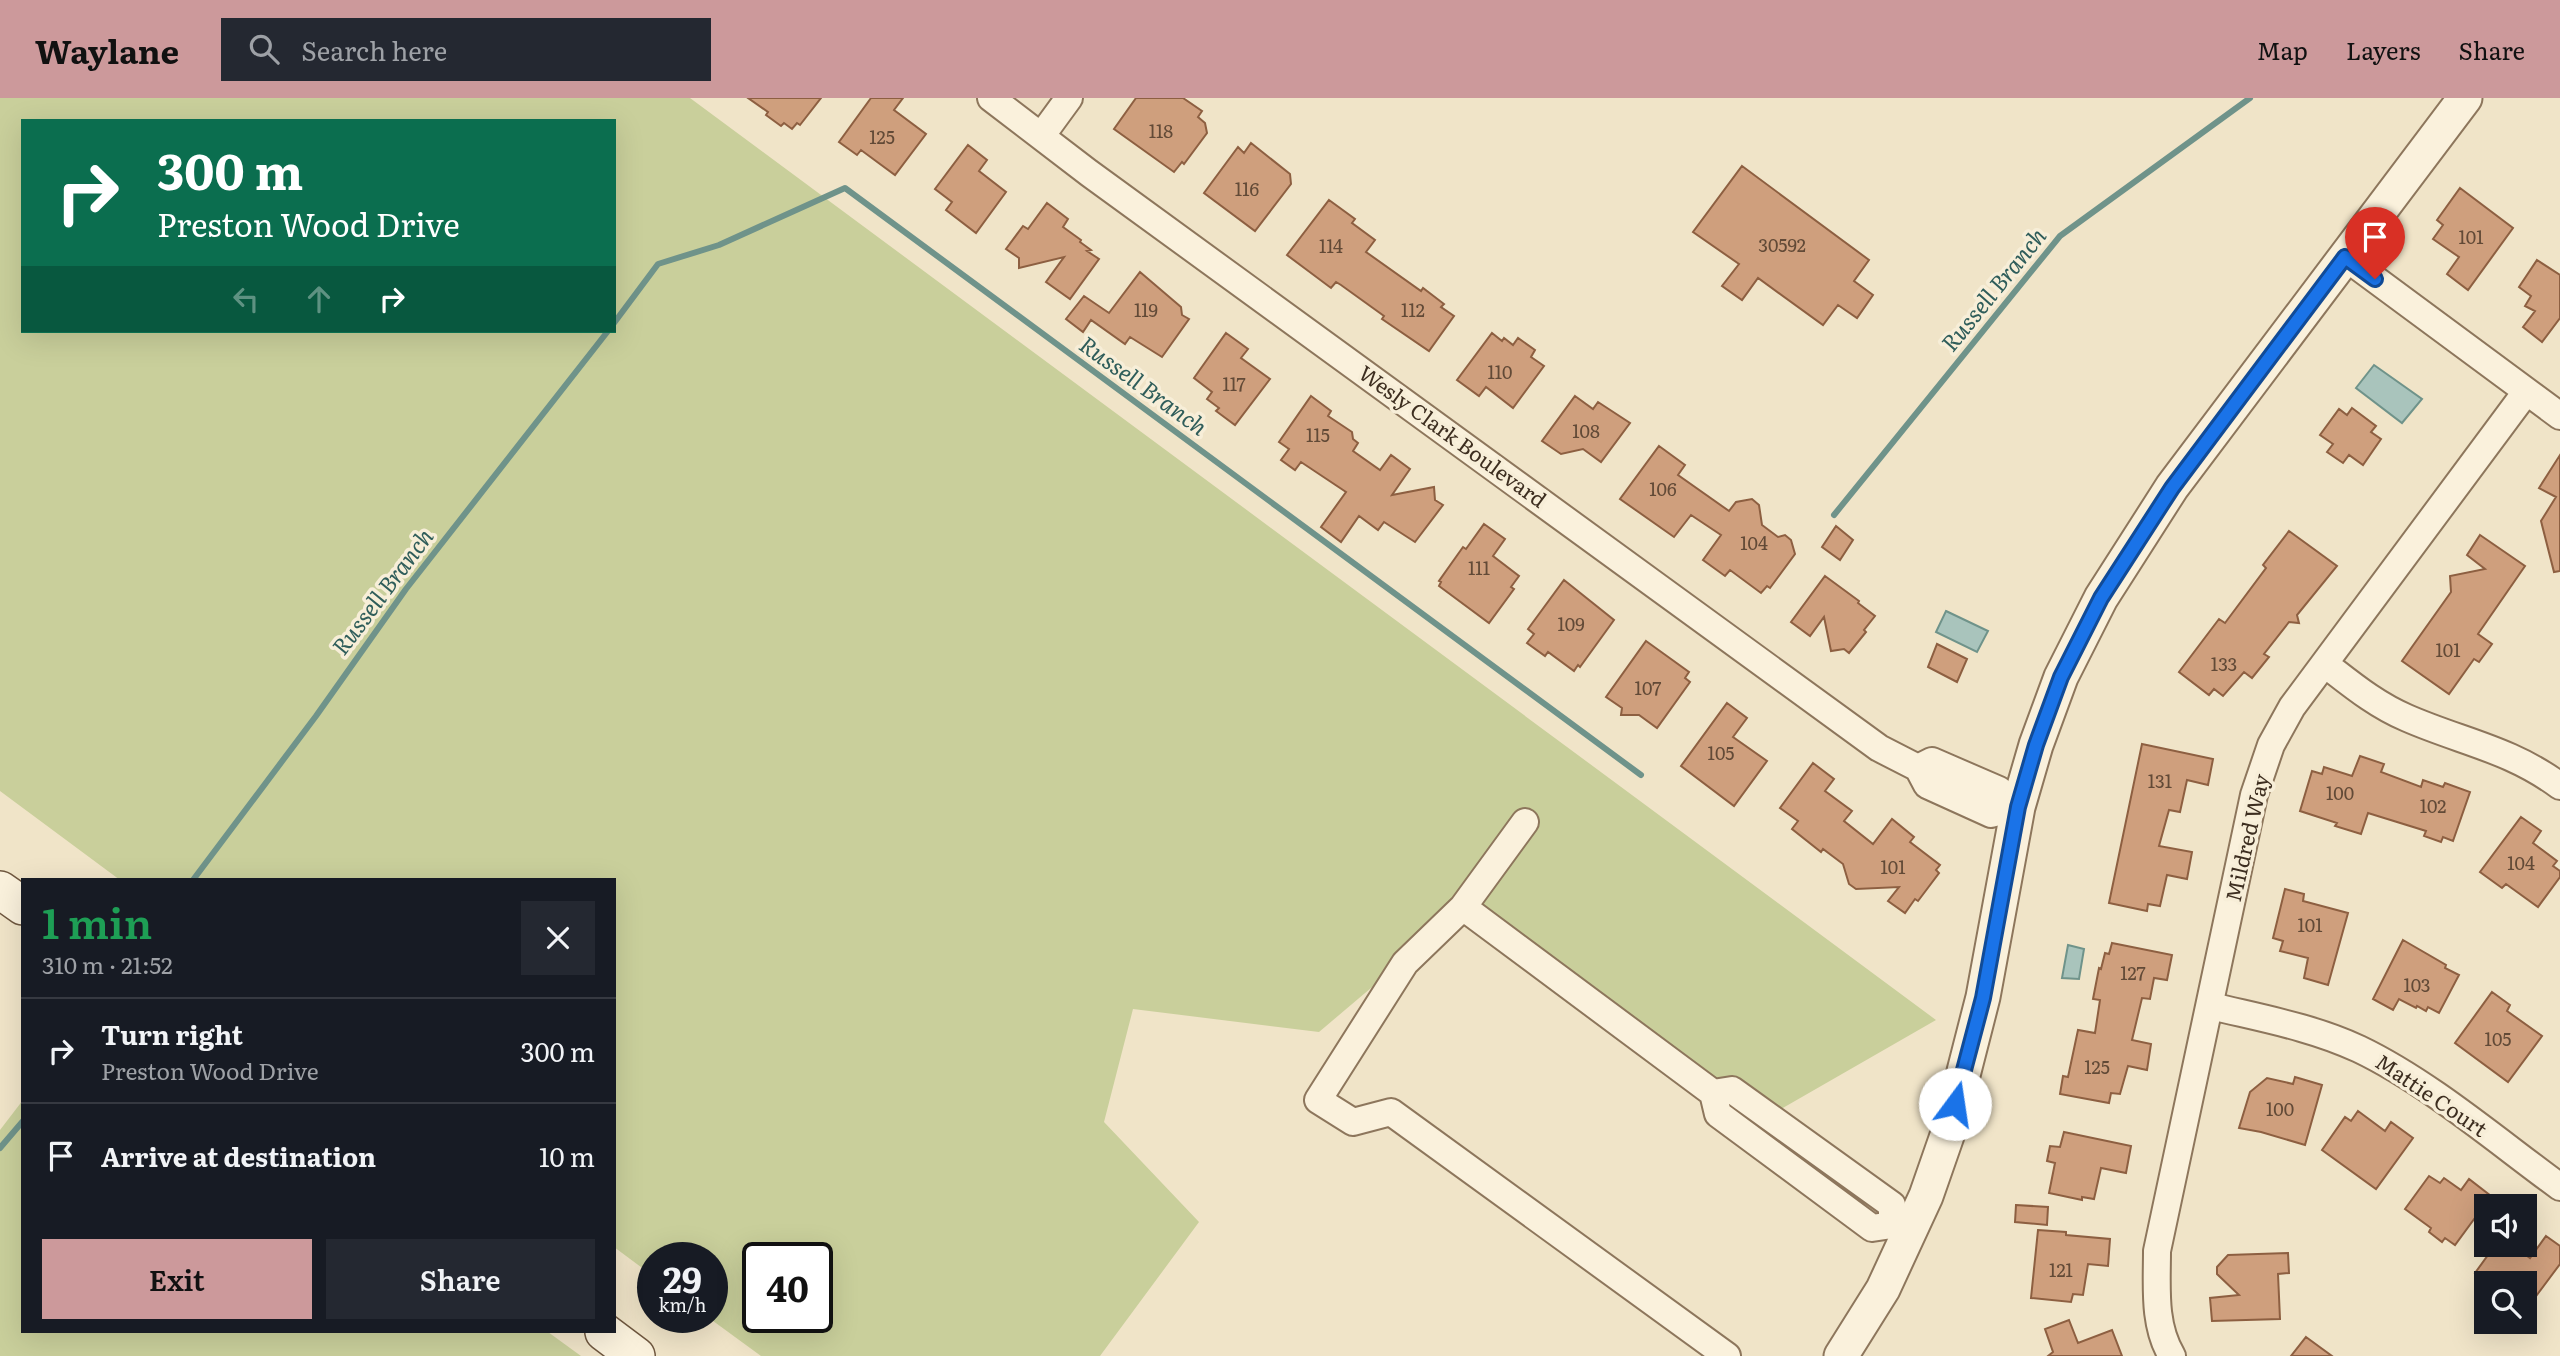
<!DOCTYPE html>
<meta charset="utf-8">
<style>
:root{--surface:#171b24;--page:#242831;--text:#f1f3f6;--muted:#9ea1a6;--line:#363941;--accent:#cc999b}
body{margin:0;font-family:Literata,serif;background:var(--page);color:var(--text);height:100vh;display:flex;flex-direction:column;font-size:26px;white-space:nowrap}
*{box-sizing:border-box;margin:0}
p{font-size:23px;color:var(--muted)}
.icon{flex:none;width:38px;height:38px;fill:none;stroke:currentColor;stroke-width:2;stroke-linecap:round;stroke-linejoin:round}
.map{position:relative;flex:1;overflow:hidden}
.drawer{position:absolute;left:21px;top:780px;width:595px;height:455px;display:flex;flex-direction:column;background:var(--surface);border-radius:0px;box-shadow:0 7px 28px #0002}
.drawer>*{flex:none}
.banner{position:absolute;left:21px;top:21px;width:595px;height:214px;border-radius:0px;box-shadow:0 7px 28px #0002;background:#0b6e4f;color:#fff;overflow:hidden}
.tools{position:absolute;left:2474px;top:1096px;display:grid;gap:14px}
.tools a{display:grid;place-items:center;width:63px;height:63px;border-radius:0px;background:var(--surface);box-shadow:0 7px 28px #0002;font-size:35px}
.speed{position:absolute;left:637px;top:1144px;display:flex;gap:14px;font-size:35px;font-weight:700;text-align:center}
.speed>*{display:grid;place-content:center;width:91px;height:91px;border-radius:50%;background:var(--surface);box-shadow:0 7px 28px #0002;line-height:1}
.speed small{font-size:18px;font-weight:400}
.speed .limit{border:4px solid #111;border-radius:10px;background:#fff;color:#111}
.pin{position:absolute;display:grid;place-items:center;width:60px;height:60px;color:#fff;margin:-72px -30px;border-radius:50% 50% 50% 0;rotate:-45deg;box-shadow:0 0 7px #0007}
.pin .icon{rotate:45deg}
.me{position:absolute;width:77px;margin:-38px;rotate:14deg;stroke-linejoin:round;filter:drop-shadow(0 0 5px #0008)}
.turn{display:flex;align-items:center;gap:24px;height:147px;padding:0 21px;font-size:32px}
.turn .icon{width:91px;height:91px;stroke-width:2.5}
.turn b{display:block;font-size:49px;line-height:60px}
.lanes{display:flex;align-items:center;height:66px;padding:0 21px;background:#0003;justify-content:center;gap:35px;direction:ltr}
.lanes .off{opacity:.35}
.round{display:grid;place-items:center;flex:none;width:74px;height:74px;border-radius:0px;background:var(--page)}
.summary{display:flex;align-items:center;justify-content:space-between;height:119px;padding:0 21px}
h1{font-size:42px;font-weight:600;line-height:52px;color:#1e9e55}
.button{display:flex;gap:14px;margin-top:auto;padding:14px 21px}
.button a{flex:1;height:80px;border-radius:0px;background:var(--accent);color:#111;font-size:28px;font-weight:600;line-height:80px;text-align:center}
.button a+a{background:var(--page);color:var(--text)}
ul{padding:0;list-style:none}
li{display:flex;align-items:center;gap:21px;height:105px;padding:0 21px;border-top:2px solid var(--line)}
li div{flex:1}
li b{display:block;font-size:26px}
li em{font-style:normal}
header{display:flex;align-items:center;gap:42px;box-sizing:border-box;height:98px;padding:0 35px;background:var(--accent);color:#111}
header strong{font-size:33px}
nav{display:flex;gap:38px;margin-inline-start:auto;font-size:24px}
.search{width:490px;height:63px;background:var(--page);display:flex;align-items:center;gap:18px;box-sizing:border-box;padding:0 24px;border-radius:0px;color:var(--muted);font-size:26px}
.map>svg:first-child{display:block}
.green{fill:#c9cf9b;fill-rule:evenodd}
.water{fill:#a9c4bc;stroke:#6f938a;stroke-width:2}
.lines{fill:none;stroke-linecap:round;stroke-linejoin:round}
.stream{stroke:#6f938a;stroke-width:6}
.building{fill:#cf9f7d;stroke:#8d5f41;stroke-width:2}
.minor-casing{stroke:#8d765c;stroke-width:30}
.tertiary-casing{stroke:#8d765c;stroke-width:37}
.secondary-casing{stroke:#6f573f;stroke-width:40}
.minor{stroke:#faf1dc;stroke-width:26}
.tertiary{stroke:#faf1dc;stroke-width:33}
.secondary{stroke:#faf1dc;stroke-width:37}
.route-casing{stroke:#114b97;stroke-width:18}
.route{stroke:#1a73e8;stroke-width:12}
.labels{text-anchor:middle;stroke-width:7;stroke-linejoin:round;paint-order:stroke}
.number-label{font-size:18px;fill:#624a37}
.street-label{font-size:21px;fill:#3d2e20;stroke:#f7eed8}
.water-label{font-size:23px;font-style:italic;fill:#2f5d5a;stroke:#f7eed8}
</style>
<header>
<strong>Waylane</strong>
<div class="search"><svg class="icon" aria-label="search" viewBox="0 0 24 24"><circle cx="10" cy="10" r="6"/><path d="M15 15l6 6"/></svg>Search here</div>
<nav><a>Map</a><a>Layers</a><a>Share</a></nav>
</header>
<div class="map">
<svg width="2560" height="1258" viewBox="0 0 2560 1258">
<rect width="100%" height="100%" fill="#f0e4c8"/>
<path class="green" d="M0,0H690L1936,922L1760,1023L1462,813L1319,934L1133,911L1104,1024L1199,1124L1100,1258H761L709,1220H712V1160H653V1178L614,1149V782H120L0,693ZM23,23H614V233H23ZM758,1160H817V1220H758Z
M23,1002V1234H548L581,1258H0V1032Z"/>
<path class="water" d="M2374,267L2422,301L2402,325L2356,290Z
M1946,513L1988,533L1977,554L1936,534Z
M2068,847L2084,851L2079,881L2062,880Z"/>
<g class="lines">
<path class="stream" d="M614,225L658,166L719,147L845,90L1641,677
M1834,417L2060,138L2250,0
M193,782L316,618L406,491L608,233
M0,1050L23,1023"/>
</g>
<path class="building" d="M748,0H821L800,27L797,25L792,31L784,25L781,28L766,17L768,14Z
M871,0H903L894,12L926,36L895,77L861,52L857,57L839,44Z
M1136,0H1183L1202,13L1198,19L1205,25L1207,35L1184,66L1182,64L1174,74L1114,31Z
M1251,45L1290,76L1291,86L1255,133L1204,95L1238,49L1244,55Z
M968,47L987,62L979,73L1006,94L976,135L946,112L952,104L935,91Z
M1742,68L1869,162L1854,183L1873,197L1857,220L1838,207L1823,227L1758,180L1742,202L1722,188L1739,166L1693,134Z
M2460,90L2513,130L2468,192L2447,176L2459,159L2433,141L2443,127L2437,122Z
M1329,102L1355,121L1352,125L1375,142L1366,154L1421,193L1423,190L1444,206L1441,209L1454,218L1429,253L1382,221L1384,218L1341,187L1336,184L1331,190L1287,157Z
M1047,105L1068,121L1063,129L1081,142L1080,144L1091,152L1087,153L1099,161L1070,201L1046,184L1064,159L1019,170V160L1006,151L1023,128L1028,131Z
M2537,162L2560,177V220L2542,244L2523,229L2535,213L2525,208L2531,198L2519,189Z
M1140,174L1181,209L1182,217L1189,221L1162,259L1130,239L1125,246L1091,222L1083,234L1066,221L1084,198L1109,215Z
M1226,235L1248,251L1241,260L1270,281L1235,327L1216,313L1219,310L1207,301L1212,294L1194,280Z
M1492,235L1502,243L1504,240L1513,247L1518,240L1535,252L1531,259L1544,268L1513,310L1486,289L1479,298L1457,282Z
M1311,298L1331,313L1328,318L1352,334L1353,341L1358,345L1353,353L1380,372L1391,357L1410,371L1392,397L1434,389L1435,402L1443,407L1415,444L1384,424L1378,432L1359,418L1341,444L1321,429L1346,394L1301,364L1295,372L1281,362L1289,351L1279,344Z
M1575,298L1593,311L1598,304L1630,325L1601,364L1583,351L1561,356L1542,343Z
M2352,310L2376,328L2371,334L2381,341L2363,367L2349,357L2343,365L2327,354L2333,346L2320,337L2339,311L2347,317Z
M1659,348L1685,367L1678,377L1729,413L1736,404L1752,401L1759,407L1762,427L1778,439L1785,437L1791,442L1795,456L1770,490L1767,488L1761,495L1730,472L1725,478L1703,462L1721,437L1691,417L1674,439L1620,401Z
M2560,357V473L2554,474L2541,423L2556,399L2539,390Z
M1484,426L1505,441L1493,458L1519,478L1511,489L1514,491L1489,525L1439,488L1441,484L1439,483L1463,449L1466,451Z
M1836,428L1853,442L1840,462L1822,449Z
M2289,433L2337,468L2297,517L2299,525L2289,524L2264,556L2269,559L2252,580L2244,574L2223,598L2214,591L2209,597L2179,574L2219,521L2225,525L2266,470L2263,467Z
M2480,437L2525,468L2478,536L2492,546L2479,564L2474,561L2449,596L2402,563L2451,494L2450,478L2485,471L2467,457Z
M1825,478L1859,503L1858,505L1875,518L1864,532L1866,534L1849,555L1844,551L1831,553L1824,519L1810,538L1791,524Z
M1564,482L1614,522L1580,569L1578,567L1574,573L1548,554L1545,558L1527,545L1534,536L1528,531Z
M1646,543L1689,574L1685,580L1690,584L1657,630L1639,617H1621L1622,610L1606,599Z
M1937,546L1967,561L1957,584L1928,569Z
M1727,605L1747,620L1733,639L1767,663L1734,708L1681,668Z
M2142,646L2213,661L2208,687L2187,682L2180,714L2169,712L2159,748L2192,754L2187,781L2167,777L2160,808L2148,806L2147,813L2109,805Z
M2360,658L2384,666L2381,674L2421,689L2423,682L2443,689L2445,685L2470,694L2453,743L2443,739L2441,744L2424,738L2426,733L2368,715L2361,736L2335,728L2337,725L2300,713L2312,673L2322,676L2324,669L2352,678Z
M1813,665L1834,681L1825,693L1852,713L1844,723L1873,746L1892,721L1914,739L1910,744L1940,767L1936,772L1939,775L1918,803L1915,801L1905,815L1888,803L1899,789L1856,791L1849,786L1843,766L1823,751L1821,754L1792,731L1798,723L1780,710Z
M2521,719L2541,733L2533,745L2557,763L2553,768L2560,773V779L2538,809L2506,786L2502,790L2480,774Z
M2285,791L2304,796L2303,803L2348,815L2328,887L2304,880L2308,860L2280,853L2283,843L2273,840Z
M2403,842L2446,867L2445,870L2459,877L2439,915L2428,909L2426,913L2417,908L2416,910L2399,901L2393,912L2373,901Z
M2112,845L2172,857L2167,882L2154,880L2150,901L2142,900L2132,942L2151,946L2147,972L2128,968L2120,996L2111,995L2109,1005L2060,996L2063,978L2068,979L2078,932L2095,935L2100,902L2093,901L2099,870L2101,871L2105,855L2109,856Z
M2492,894L2510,907L2507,913L2542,938L2508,984L2455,945Z
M2295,979L2322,987L2305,1047L2261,1034L2239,1030L2250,994L2267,980L2293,986Z
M2358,1013L2385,1033L2391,1024L2413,1040L2376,1091L2322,1052L2345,1019L2351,1023Z
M2064,1034L2131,1048L2126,1075L2101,1070L2094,1101L2082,1099V1102L2049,1095L2055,1065L2047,1063L2050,1048L2060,1049Z
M2429,1078L2440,1085L2444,1080L2461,1092L2469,1081L2491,1098L2455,1147L2445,1140L2442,1144L2429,1134L2431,1130L2405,1111Z
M2016,1107L2048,1109L2047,1127L2015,1124Z
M2038,1132L2066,1134V1137L2110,1141L2108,1168L2088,1166L2083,1197L2073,1196L2071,1204L2031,1200Z
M2546,1138L2560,1148V1166L2525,1213V1185H2489L2475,1175L2496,1146H2511L2530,1160Z
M2288,1155L2289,1175L2278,1176L2280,1221L2212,1223L2210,1200L2239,1197L2217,1176V1169L2228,1157Z
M2069,1222L2078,1245L2112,1232L2122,1258H2048L2053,1254L2045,1231Z
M2306,1239L2332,1258H2291Z"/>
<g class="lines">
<g class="minor-casing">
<path id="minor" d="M991,0L1089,75L1879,650L1918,670L1927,687L1991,716L2018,709
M1042,37L1069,0
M2345,159L2560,318
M2325,566C2351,586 2376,607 2407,620C2462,644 2510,651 2560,688
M1918,670L1932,663L1999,692L2018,709
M1525,724L1463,809L1713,995
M1463,809L1405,865L1318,1002L1353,1024L1391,1014L1727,1258
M2211,908C2260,920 2312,929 2359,951C2428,984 2497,1043 2560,1089
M1892,1127V1107L1732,992L1713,995L1718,1016L1872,1130L1892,1127L1907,1137
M2172,1258C2153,1227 2157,1188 2157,1153L2254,697L2271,647L2292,609L2526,294"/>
</g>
<g class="tertiary-casing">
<path id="tertiary" d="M1841,1258L1883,1191L1926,1098L1949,1032L1983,899L2018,709L2036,647L2061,579L2101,500L2172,389L2465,0"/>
</g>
<g class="secondary-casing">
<path id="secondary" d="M0,792L23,808
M604,1234L636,1258"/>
</g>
<use href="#minor" class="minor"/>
<use href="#tertiary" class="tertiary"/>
<use href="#secondary" class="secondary"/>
</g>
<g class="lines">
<g class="route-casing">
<path id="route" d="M1955,1006L1983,900L2018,709L2036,647L2061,579L2101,500L2172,390L2345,159L2375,181"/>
</g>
<use href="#route" class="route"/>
</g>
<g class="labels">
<g class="number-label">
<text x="1161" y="40">118</text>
<text x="882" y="46">125</text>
<text x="1247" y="98">116</text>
<text x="2471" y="146">101</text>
<text x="1782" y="154">30592</text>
<text x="1331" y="155">114</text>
<text x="1146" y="219">119</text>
<text x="1413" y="219">112</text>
<text x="1500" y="281">110</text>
<text x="1234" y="293">117</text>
<text x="1586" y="340">108</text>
<text x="1318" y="344">115</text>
<text x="1663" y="398">106</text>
<text x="1754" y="452">104</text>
<text x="1479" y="477">111</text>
<text x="1571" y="533">109</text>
<text x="2448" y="559">101</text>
<text x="2224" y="573">133</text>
<text x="1648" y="597">107</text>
<text x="1721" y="662">105</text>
<text x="2160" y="690">131</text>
<text x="2340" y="702">100</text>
<text x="2433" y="715">102</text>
<text x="2521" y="772">104</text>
<text x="1893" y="776">101</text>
<text x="2310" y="834">101</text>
<text x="2133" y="882">127</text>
<text x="2417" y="894">103</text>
<text x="2498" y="948">105</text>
<text x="2097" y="976">125</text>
<text x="2280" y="1018">100</text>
<text x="2061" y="1179">121</text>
</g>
<g class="street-label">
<text transform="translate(1452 339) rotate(36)" y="7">Wesly Clark Boulevard</text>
<text transform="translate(2248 740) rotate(-77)" y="7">Mildred Way</text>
<text transform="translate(2431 998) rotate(34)" y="7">Mattie Court</text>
</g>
<g class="water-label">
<text transform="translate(1994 192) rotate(-51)" y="8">Russell Branch</text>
<text transform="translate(1143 288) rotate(36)" y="8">Russell Branch</text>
<text transform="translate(383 494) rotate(-53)" y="8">Russell Branch</text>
</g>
</g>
</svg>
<div class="tools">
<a><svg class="icon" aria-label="sound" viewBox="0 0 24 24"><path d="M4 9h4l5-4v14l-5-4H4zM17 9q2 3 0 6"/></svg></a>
<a><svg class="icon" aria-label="search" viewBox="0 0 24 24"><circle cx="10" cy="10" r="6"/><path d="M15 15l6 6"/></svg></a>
</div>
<div class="speed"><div>29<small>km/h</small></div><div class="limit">40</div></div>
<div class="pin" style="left:2375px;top:181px;background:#d93025"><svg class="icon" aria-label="arrive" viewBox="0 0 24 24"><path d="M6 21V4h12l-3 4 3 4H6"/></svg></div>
<svg class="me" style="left:1955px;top:1006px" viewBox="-20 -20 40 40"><circle r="19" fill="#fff"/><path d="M0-13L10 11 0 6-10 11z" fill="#1a73e8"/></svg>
<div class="banner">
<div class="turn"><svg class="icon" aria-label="right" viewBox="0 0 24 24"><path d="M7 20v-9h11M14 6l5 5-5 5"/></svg><div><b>300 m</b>Preston Wood Drive</div></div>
<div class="lanes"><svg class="icon off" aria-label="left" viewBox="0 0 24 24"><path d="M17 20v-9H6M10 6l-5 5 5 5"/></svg><svg class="icon off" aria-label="ahead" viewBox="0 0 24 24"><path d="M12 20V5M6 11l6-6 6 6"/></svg><svg class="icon" aria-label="right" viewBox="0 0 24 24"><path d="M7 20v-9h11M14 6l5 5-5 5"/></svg></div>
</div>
<section class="drawer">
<div class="summary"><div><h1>1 min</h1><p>310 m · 21:52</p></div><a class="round"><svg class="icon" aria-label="close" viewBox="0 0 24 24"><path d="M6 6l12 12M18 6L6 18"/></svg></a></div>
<ul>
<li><svg class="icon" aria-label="right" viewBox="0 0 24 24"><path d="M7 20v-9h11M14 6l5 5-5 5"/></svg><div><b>Turn right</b><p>Preston Wood Drive</p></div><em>300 m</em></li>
<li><svg class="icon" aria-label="arrive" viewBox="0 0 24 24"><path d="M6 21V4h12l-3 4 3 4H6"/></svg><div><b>Arrive at destination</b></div><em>10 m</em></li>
</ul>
<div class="button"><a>Exit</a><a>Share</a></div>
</section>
</div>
